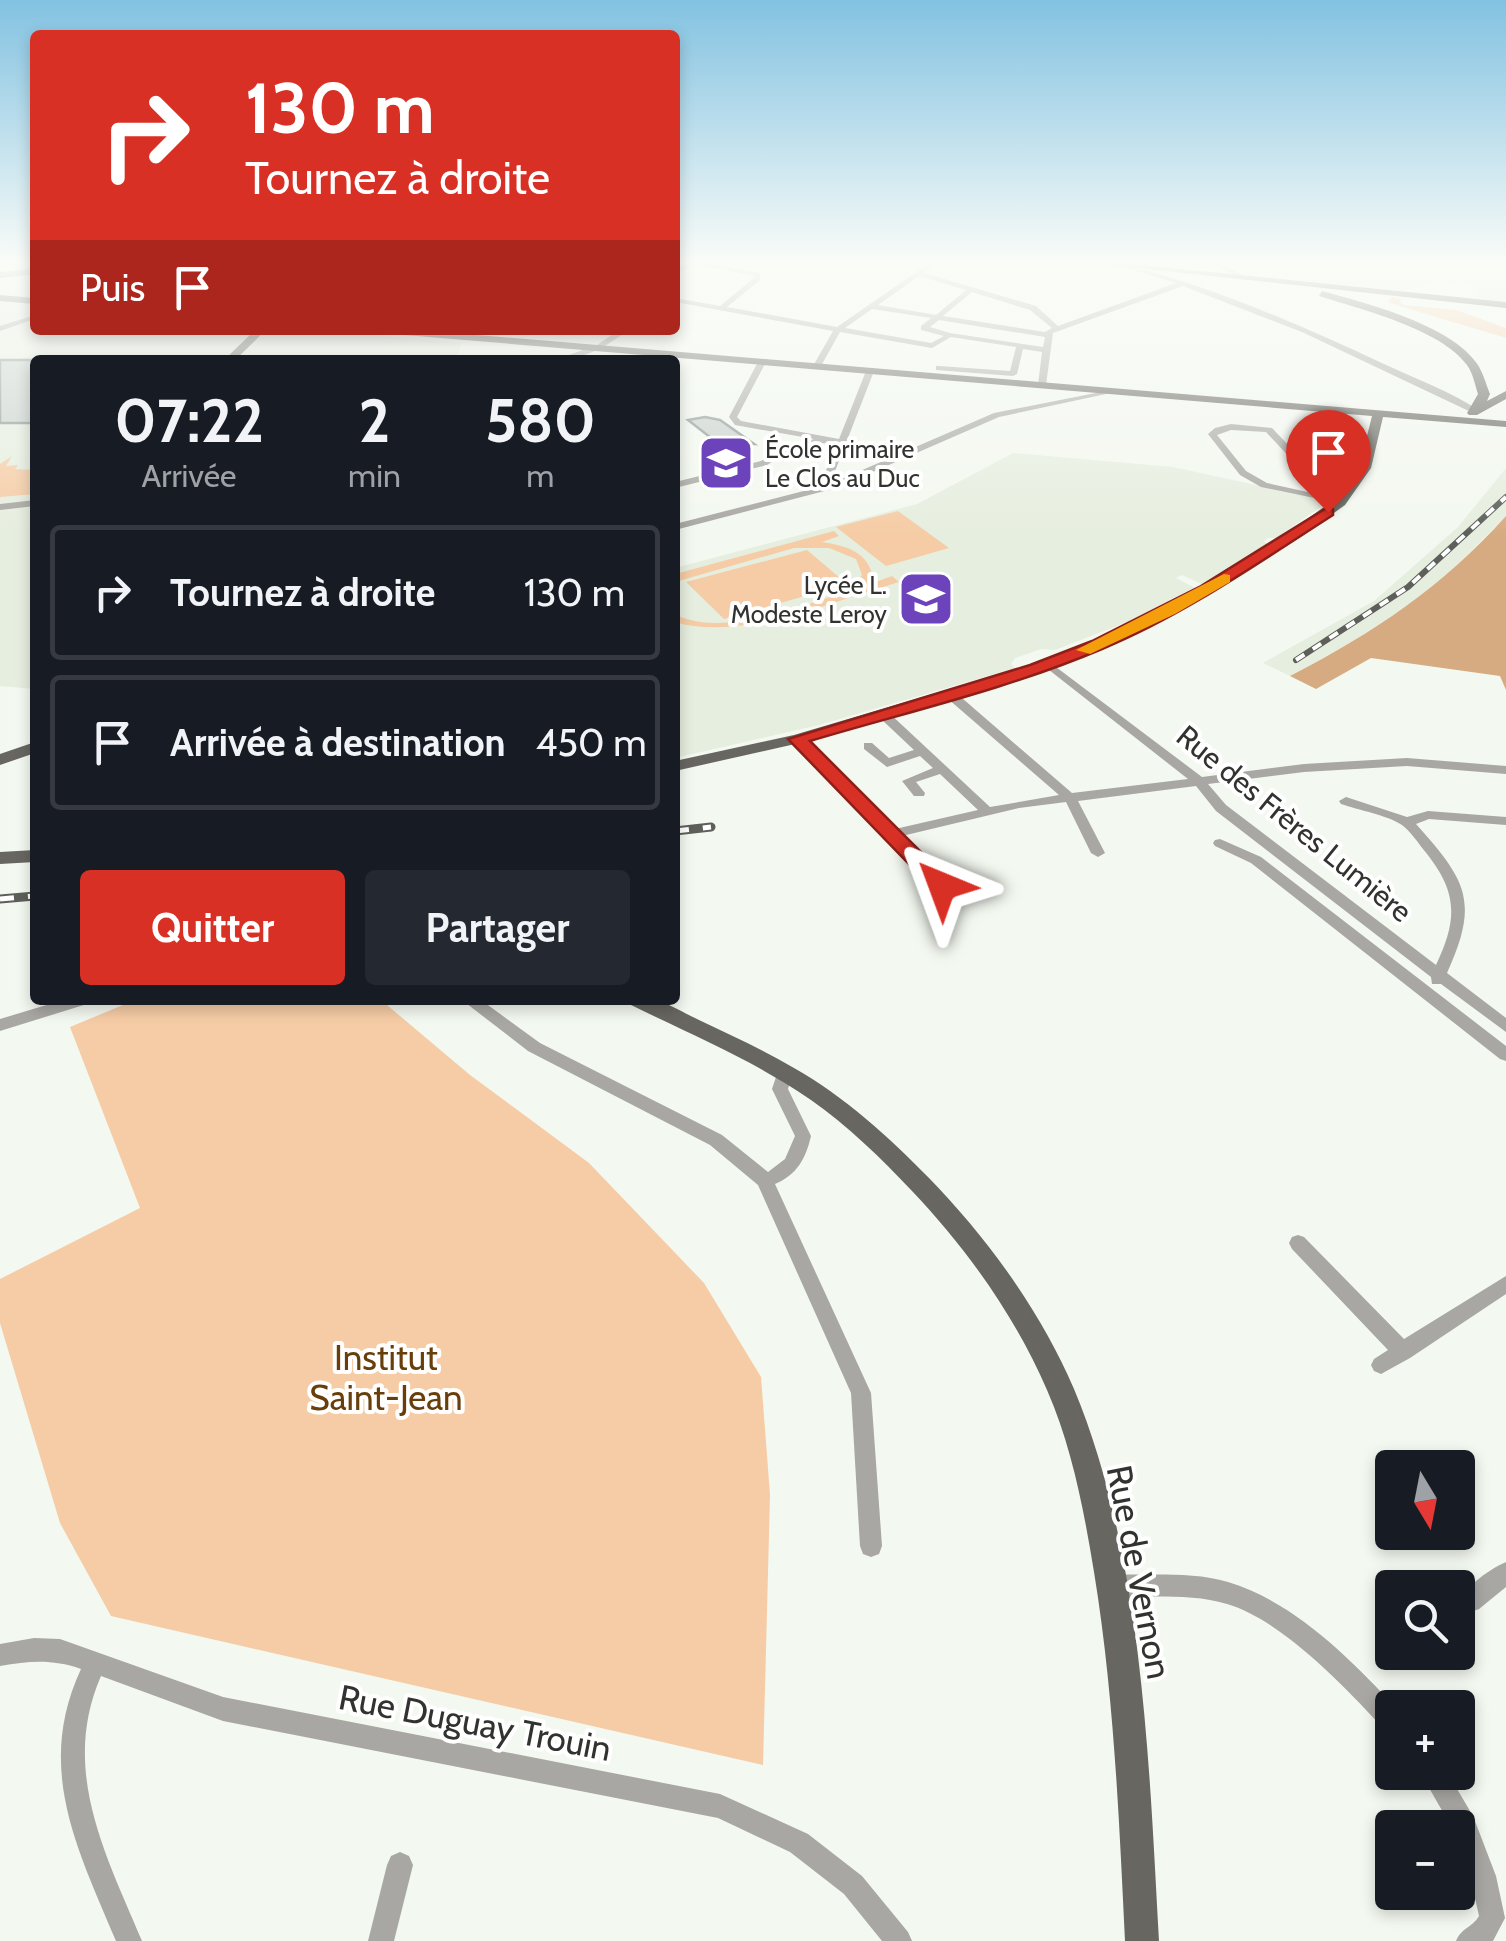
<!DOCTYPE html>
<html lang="fr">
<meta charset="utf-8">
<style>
:root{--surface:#171b24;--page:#242831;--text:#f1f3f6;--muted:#9ea1a6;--line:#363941;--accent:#d93025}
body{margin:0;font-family:Cabin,sans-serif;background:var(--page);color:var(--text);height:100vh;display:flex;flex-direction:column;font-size:38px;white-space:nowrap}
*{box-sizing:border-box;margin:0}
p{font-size:32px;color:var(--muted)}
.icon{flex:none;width:55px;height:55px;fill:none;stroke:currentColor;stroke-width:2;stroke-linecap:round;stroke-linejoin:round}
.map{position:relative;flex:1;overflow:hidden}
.side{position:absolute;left:30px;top:355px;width:650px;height:650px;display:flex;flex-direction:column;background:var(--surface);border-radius:10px;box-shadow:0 5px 15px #0003}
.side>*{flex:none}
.guide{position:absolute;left:30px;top:30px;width:650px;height:305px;border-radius:10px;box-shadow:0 5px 15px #0003;background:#d93025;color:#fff;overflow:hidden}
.needle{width:65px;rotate:170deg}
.fabs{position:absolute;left:1375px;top:1450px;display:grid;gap:20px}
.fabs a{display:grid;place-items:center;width:100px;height:100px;border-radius:10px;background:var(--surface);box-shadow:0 5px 15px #0003;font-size:50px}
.pin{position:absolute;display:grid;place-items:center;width:85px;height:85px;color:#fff;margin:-102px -42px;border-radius:50% 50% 50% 0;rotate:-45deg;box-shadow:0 0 10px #0007}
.pin .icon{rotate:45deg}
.me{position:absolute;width:110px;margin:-55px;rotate:316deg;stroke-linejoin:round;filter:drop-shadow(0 0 8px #0008)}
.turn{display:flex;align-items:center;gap:35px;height:210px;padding:0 50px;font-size:45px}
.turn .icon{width:130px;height:130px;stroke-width:2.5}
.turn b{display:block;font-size:70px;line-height:85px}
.then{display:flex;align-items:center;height:95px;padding:0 50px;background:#0003;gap:20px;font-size:38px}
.eta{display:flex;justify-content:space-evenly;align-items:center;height:170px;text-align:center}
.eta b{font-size:60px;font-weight:700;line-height:70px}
.action{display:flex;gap:20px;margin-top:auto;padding:20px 50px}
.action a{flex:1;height:115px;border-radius:10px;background:var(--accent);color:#fff;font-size:40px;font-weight:700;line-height:115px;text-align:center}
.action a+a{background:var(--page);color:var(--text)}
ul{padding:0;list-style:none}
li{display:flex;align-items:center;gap:30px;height:135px;margin:0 20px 15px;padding:0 30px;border:5px solid var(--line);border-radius:10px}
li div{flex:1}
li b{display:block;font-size:38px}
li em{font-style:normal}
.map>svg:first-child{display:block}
.built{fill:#e6eedf}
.green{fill:#f5cca5}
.forest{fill:#d7ab81}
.building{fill:#c7d0cb;stroke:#8d9591;stroke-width:2.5}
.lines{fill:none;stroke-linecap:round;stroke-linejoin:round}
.minor{fill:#a8a7a3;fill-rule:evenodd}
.major{fill:#676660;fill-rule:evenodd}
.rail-far1-casing{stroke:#5d5f5a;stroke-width:6}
.rail-casing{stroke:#5d5f5a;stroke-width:9}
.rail-far1{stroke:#fff;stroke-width:4;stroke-dasharray:10;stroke-linecap:butt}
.rail{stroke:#fff;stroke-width:5;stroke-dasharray:14;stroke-linecap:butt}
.route{fill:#d93025;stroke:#8d1f18;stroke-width:2.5}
.slow{fill:#f59e0b}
.labels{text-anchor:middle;stroke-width:8;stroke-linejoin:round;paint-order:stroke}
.far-poi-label{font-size:25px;fill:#323330;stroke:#fff;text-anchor:start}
.street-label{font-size:30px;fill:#323330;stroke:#fff}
.near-park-label{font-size:35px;fill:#683e0b;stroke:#fff}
.near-street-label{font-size:35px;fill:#323330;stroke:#fff}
</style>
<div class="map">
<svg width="1506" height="1941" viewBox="0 0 1506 1941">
<rect width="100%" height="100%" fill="#f3f8f0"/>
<path class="built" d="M0,264H35V330H259L279,332L277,335L312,330L462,343L456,360H243L247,354L240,360H35V689L0,686Z
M1255,264H1506V301L1477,298L1475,286L1467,283L1457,286L1442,280L1402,291L1287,279L1284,273Z
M1013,453L1173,467L1329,501L1276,538H1268L1264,541L1267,544L1204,585L1182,575L1176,578L1197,589L1155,611L1055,650L1041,649L1015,658L1011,664L1015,668L819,725L675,758V568L917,504Z
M1506,468V516L1431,591L1386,623L1290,676L1263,663L1374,601L1458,527Z"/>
<path class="green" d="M1392,297L1400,299L1402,305L1456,310L1506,328V338L1387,302Z
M12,456L6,466L18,465L15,469L35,470V494L0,497V464Z
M898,511L949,548L886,566L836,527Z
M834,531L839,536L822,542C846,546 868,551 873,578L870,584L892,576L899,582C834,601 739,642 675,622V614C719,639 807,605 852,589L862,575L856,559L829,548H794L675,582V574Z
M807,550L847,584L724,619L686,582Z
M135,1000H381L470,1075L589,1163L704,1283L761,1377L770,1495L763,1765L111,1616L60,1523L0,1323V1279L140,1208L70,1027Z"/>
<path class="forest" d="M1506,516V690L1500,676L1371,658L1316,689L1290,676C1375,632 1441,588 1506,516Z"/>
<path class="building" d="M0,360H35V423H0Z
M705,417L720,420L754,444L715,441L688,420Z"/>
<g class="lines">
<path class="minor" d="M685,264H693L675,276V271Z
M695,264H710L760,273V280L727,307L837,327L928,264H935L924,273L1036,306L1058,326L1176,283L1126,268L1128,265C1217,289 1301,325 1384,364C1416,379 1452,392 1480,411L1473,413L1302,332L1183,286L1053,333L1046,385L1042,387L1038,385L1042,352L1023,349L1017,374L1013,376L936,370V366H939L1010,371L1016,347L951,337L932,348L840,332L821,366L817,368L813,366L833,331L675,302V298L720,306L754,278L755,276ZM919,276L966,290L936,315L878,305ZM972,292L1030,310L1052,328L1045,332L943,316ZM872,309L931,318L921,326V330L944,336L931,343L845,328ZM939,320L1045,337L1043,347L950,333L930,327Z
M1211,264H1220L1252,279L1246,280Z
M35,315V319L0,331V326Z
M619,330H628C607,347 582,360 555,360L597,345Z
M759,360L766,362L737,417L741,421L839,439L866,371L870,369L874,371L830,484L994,413L1116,389L1120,391L999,417L836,488L675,530V524L819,487L837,444C815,440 786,452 767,465L675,488V482L761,461L774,452L814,439L735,425L729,417Z
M1231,424L1272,428L1328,487L1331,497L1343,500V504L1261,487L1240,475L1208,434L1215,428ZM1231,430L1266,432L1320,490L1321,495L1267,483L1246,471L1217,435Z
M35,500V506L0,510V504Z
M1048,661L1202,777L1304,764L1407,758L1506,766V774L1407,766L1304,772L1208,784L1226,805L1436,965C1459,917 1457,890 1423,849C1417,841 1409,830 1402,825C1387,815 1358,810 1341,804L1339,801L1346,797L1407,817L1428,811L1506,817V825L1429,819L1416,824C1466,880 1480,901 1447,973L1506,1018V1032L1441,984H1432L1431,977L1216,811L1196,786L1078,801L1105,853L1098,857L1091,853L1066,802L1019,808L902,836L948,883L950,886L943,891L938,889L792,739L794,736H802L895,829L978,810L940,774L916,782L925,793L924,796H914L902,781L933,768L920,756L887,767L864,749V743H872L889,758L914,750L880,718L878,715L884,711L888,712L990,807L1059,795L947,698L945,695L951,691L955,692L1072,793L1188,779L1044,666V662Z
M1220,839L1261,857L1506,1046V1061L1500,1059L1251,863L1215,846L1213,843L1215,840Z
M63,1000H90L87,1004L0,1031V1019Z
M462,1000H481L540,1043L722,1135L768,1172L785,1159L795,1136L772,1089L779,1068H791L793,1072L788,1089L811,1136C806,1158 797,1175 775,1184L871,1393L882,1546L879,1554L871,1557L863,1554L860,1546L851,1393L758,1185L710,1145L528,1051Z
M1298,1235L1304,1237L1404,1339L1506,1276V1294L1410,1358L1381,1374L1374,1371L1371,1365L1374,1359L1388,1350L1292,1249L1289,1243L1292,1237Z
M1506,1562V1587L1479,1609L1471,1612L1463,1609L1460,1601C1467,1585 1490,1569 1506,1562Z
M1111,1574C1149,1576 1191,1571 1228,1582C1294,1602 1350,1658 1396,1708H1392V1733L1384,1729C1346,1688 1282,1620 1227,1604C1191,1593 1149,1598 1111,1596L1103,1593L1100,1585L1103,1577Z
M34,1638L60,1639L223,1697L720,1794L808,1834L862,1876L908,1932L912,1941H882L844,1894L790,1852L718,1818L223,1721L101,1676C60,1770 106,1855 142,1941H116C77,1848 35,1768 81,1669C52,1659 30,1661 0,1666V1644Z
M1420,1772H1447L1473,1816L1496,1876L1505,1918L1493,1941H1456C1462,1927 1472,1928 1479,1916L1470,1876L1458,1838V1828H1452Z
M400,1852L409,1856L413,1865L394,1941H368L387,1865L391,1856Z"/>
<path class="major" d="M1101,264H1133L1506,302V308Z
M35,268V274L0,278V272Z
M1322,291C1366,303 1452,325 1478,365C1483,373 1486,384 1490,394L1487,401L1506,391V399L1477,415H1469L1467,413L1478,394C1475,385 1473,373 1467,365C1441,329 1360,309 1319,296Z
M0,295L35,298V304L0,301Z
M255,330H266L235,360H224Z
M376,330H418L1506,421V427L1383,417L1371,468L1345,505L1302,536L1174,614L1104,648L1041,671L804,742L675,771V761L794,735L1031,665L1094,642L1164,608L1292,530L1335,499L1359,468L1372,416L381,333Z
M35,742V753L0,765V754Z
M35,850V862L0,864V852Z
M628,1000C637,1000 649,998 658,1001C672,1005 686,1014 699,1020C731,1035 763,1050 794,1068C845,1097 888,1136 929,1178C988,1239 1040,1310 1074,1389C1143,1554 1149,1764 1159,1941H1125C1119,1818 1114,1694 1094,1572C1084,1511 1072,1447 1047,1390C1015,1316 967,1249 912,1191C881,1158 848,1126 811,1100C755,1061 692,1035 631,1005Z"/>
<g class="rail-far1-casing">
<path id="rail-far1" d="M1296,660L1408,587L1506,497"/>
</g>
<g class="rail-casing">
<path id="rail" d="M675,831L711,827
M0,899L35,896"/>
</g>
<use href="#rail-far1" class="rail-far1"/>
<use href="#rail" class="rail"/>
</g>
<linearGradient id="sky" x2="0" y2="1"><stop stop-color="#82c2e1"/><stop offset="0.49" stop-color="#fafcf8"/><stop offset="1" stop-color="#fafcf8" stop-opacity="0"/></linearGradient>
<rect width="1506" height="536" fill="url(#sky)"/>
<path class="route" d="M1328,507L1333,509V515C1258,563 1184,615 1102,649C1008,689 907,712 810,741L950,881L953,886L950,891H935L788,739L1030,665L1092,641L1201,586Z"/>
<path class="slow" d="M1224,574L1230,575V582L1175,614L1090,654L1076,650Z"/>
<defs>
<g id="school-square" transform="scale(2.875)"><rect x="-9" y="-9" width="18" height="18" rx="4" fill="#6c43bb" stroke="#fff"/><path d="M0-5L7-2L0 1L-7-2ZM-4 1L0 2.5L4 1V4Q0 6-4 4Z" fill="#fff"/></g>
</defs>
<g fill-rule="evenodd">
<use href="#school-square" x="726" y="463"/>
<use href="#school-square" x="926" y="599"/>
</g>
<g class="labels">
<g class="far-poi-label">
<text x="765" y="458">École primaire<tspan x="765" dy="29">Le Clos au Duc</tspan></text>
<text x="887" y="594" text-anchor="end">Lycée L.<tspan x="887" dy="29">Modeste Leroy</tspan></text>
</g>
<g class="street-label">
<text transform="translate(1294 824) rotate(39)" y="10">Rue des Frères Lumière</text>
</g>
<g class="near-park-label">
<text x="386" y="1370">Institut<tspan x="386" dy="40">Saint-Jean</tspan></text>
</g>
<g class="near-street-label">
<text transform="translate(1139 1572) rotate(79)" y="12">Rue de Vernon</text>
<text transform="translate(475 1723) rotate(11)" y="12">Rue Duguay Trouin</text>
</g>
</g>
</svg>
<div class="fabs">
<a><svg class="needle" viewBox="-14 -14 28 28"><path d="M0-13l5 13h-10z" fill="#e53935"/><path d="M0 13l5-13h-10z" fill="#9ea1a6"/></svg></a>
<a><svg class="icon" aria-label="search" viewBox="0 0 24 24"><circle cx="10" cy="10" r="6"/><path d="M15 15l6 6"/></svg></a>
<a>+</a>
<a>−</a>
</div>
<div class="pin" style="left:1328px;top:512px;background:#d93025"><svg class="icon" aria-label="arrive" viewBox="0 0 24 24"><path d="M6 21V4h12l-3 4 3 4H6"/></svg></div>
<svg class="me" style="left:942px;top:886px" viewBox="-20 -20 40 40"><path d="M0-17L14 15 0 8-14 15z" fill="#d93025" stroke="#fff" stroke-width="4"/></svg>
<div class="guide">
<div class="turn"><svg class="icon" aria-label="right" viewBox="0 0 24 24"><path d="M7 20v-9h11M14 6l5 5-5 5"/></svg><div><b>130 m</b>Tournez à droite</div></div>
<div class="then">Puis<svg class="icon" aria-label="arrive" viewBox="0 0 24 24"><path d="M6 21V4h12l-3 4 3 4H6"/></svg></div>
</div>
<section class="side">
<div class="eta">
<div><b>07:22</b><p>Arrivée</p></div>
<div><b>2</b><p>min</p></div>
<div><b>580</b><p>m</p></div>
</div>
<ul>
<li><svg class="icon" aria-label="right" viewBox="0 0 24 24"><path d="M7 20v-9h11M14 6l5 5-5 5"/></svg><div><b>Tournez à droite</b></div><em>130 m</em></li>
<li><svg class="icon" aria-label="arrive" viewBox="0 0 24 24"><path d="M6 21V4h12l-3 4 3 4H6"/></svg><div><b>Arrivée à destination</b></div><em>450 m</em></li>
</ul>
<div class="action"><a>Quitter</a><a>Partager</a></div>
</section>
</div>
